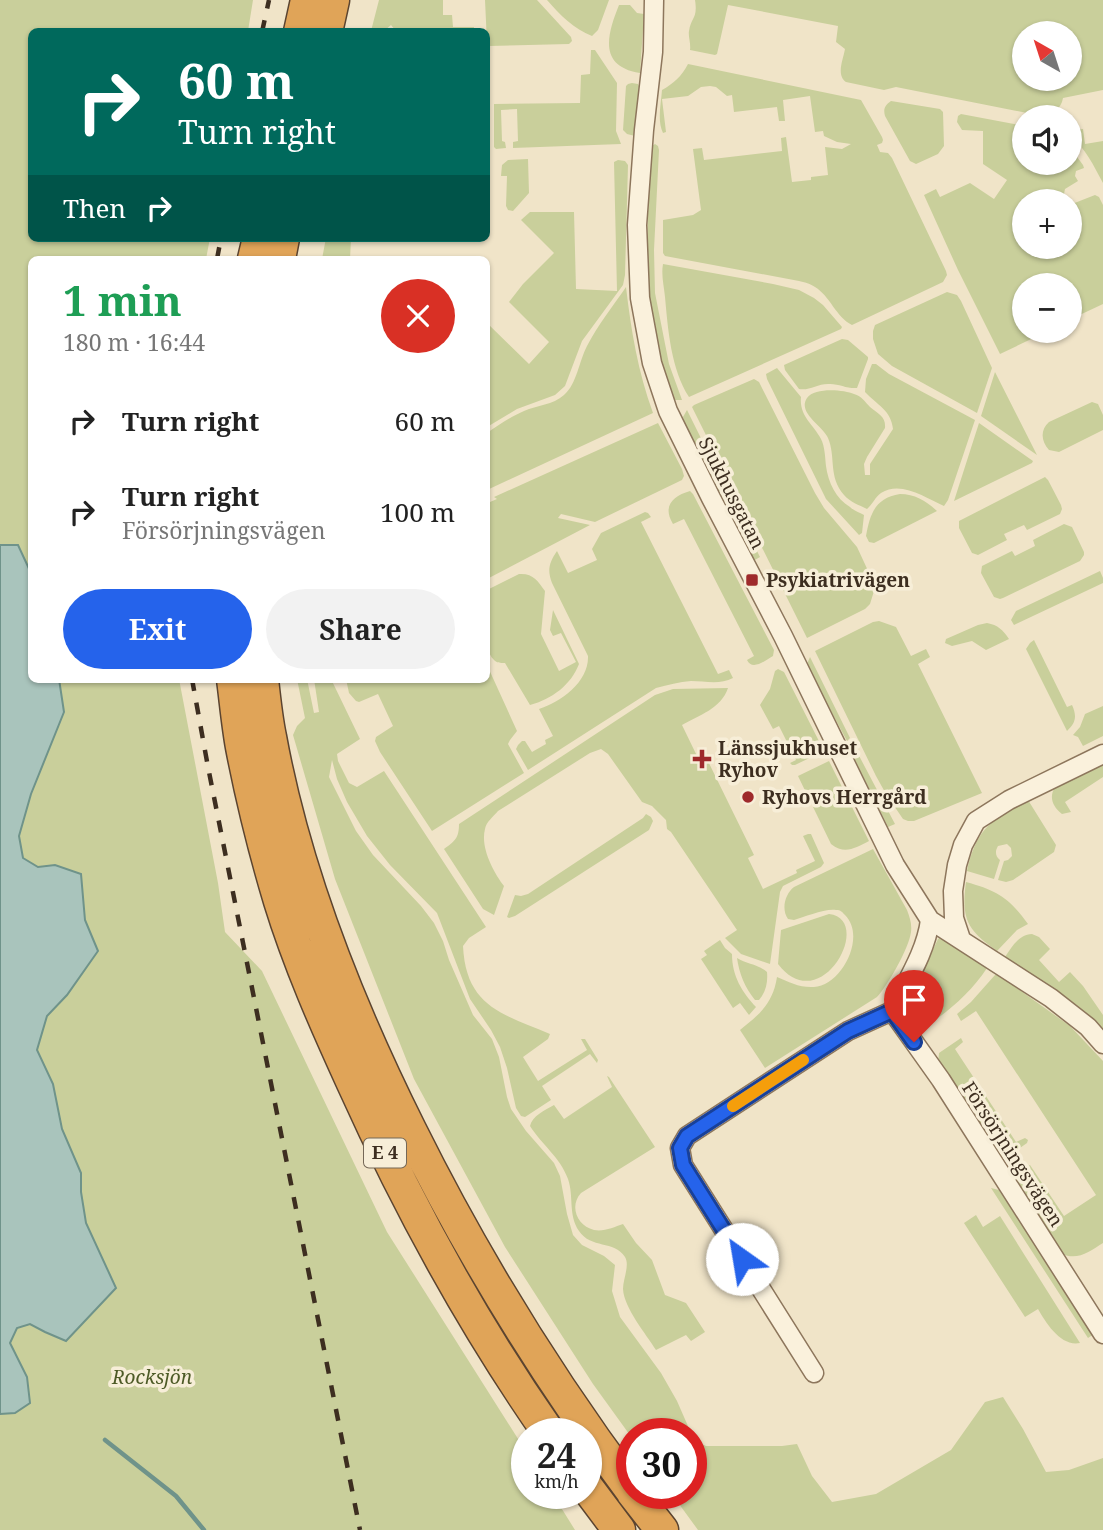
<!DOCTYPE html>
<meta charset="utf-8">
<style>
:root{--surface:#fff;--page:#f2f2f2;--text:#222;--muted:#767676;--accent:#2563eb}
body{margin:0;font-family:"Noto Serif",serif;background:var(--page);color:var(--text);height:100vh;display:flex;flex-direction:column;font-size:26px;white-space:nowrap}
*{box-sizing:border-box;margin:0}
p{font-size:23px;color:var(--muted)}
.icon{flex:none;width:38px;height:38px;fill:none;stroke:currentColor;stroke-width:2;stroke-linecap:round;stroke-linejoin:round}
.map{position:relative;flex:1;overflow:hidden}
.sheet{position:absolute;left:28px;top:256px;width:462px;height:427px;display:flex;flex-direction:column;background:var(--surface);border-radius:10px;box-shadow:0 2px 5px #0004}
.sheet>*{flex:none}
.top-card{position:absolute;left:28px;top:28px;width:462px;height:214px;border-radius:10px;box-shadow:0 2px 5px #0004;background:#00695c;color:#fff;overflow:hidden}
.needle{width:46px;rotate:321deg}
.buttons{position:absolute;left:1012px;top:21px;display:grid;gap:14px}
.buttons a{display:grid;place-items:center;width:70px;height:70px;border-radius:50%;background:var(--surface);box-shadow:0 2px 5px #0004;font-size:35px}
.speed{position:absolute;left:511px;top:1418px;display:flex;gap:14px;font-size:35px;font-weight:700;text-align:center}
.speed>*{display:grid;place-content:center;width:91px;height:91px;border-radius:50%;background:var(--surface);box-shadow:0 2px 5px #0004;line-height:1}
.speed small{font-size:18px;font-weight:400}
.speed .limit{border:10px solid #d22;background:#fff;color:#111}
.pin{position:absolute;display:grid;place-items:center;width:60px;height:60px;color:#fff;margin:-72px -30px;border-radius:50% 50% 50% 0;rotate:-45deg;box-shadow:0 0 7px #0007}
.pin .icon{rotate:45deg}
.me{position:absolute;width:77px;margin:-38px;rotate:328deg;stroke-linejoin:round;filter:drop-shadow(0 0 5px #0008)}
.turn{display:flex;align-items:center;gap:24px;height:147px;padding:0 35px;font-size:32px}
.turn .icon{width:91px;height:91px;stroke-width:2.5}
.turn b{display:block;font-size:49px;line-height:60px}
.then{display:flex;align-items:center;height:66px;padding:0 35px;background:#0003;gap:14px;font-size:26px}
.round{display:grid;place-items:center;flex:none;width:74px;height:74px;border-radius:37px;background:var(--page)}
.headline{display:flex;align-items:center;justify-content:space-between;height:119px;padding:0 35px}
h1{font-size:42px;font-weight:700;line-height:52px;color:#1e9e55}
.cta{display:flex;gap:14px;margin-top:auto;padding:14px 35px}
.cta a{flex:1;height:80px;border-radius:42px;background:var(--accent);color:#fff;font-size:28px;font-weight:700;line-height:80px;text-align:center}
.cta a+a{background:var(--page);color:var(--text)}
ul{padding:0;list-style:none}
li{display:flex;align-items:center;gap:21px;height:91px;padding:0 35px}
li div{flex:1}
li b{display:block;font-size:26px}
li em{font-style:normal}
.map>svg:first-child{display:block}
.green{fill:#c9cf9b;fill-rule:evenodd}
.water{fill:#a9c4bc;stroke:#6f938a;stroke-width:2}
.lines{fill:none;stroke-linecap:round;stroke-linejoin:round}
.stream{stroke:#6f938a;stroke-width:4.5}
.street-casing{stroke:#8d765c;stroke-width:21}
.highway-casing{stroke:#5b4430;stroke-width:35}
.street{stroke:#faf1dc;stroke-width:18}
.highway{stroke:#e0a458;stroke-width:32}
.rail{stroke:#3d2e20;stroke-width:4.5;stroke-dasharray:12 12;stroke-linecap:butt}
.route-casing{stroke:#184099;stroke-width:18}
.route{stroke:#2563eb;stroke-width:12}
.slow{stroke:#f59e0b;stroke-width:12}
.poi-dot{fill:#9e2a2b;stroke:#f7eed8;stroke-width:2.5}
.labels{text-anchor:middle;stroke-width:7;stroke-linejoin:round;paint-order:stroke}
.shield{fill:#f7eed8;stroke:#756857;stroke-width:2}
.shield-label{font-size:18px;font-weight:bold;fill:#3d2e20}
.street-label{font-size:19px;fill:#3d2e20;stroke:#f7eed8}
.poi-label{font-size:19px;font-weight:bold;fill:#3d2e20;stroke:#f7eed8;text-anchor:start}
.park-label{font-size:19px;font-style:italic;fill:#4d5a26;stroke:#f7eed8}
</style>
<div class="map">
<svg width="1103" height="1530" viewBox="0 0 1103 1530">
<rect width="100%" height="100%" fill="#f0e4c8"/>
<path class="green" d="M0,0H253L248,31L32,32V238H210L206,259H32V679H179L218,883L225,932L262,971L387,1232L527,1453V1493H552L575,1530H0Z
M379,0H443V15H452L453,27H474V31H396L391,25L384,31H371Z
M485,0H537L571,37L572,41L569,44L489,46L487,43Z
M547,0H609L598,30L592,36C574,29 560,15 547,0Z
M695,0H1103V90L1063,98C1061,109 1053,115 1042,116L896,87L884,90L846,82C836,75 843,60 845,49L836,42L838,26L728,5L717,54L715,55L690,50C691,44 688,36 689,31C691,17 698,19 695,0ZM1069,33V79H1024V33Z
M619,5H630L637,13L644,14L640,73C598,66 607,35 619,5Z
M591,50H595L617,83L616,131L621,144L513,148V142L518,141L517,109L501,110L502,141L505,142L506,148L496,149L494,147V104L580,103L581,75L590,74Z
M688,64L861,100L882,137L883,140L882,143L877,145L880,152L888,153L892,158L946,271L947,275L943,282L852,325C836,317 830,296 815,287C811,284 804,282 799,281L665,256L663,253V220L693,215L701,210L693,149L702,148L704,160L782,151L781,138L786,137L792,182L811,180V177L828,175L825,147L842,149L851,144L837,142L824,136L823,131L815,132L810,96L783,100L785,121H779L777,107L734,112L732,95L727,96L716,87L710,86L701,87L688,96L662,99L666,132L663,133C657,121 661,104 662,90C673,84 682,76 688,64Z
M632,83L638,84L639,86L635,136L627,134L623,130L626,86L628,84Z
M891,101L940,109L943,112L944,146L938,154L916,164L910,161L885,116C883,109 885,105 891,101Z
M961,114L1024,126V163H1069V146L1083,165L1084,168L1076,171L1075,176L1078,181L1065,189L1064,194L1068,201H1024V247H1069V203L1072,204L1095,195L1099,197L1103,205V304L1069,320V285H1024V331H1048L1000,354L958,270L924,195L936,189L940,197L970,183L994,199L1007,180L983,164V131L962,130L957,122L958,116Z
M1083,129L1085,144L1103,141V183C1093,165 1086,148 1069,135V131Z
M655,144L658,146L659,150L654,250L655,293L669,364L682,400H674L672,396C664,370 656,344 652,317C644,260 648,203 652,146Z
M528,159L529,193L513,211L508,210L506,206L507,176H501L502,165L508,160Z
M618,160L625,161L628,165L625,275L623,285L582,341L565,386L555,395L517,409L487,427V323L529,364L549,342L509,302L523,284L554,253L521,220L530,212H574L576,289L617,291L614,162Z
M326,238H351L350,259H322Z
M663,264L773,284L799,290L814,298L823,305L842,327L841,329L689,397C671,369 668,330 665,297C664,286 661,275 663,264Z
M626,287C631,330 638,372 653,413L487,490V433C499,425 510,417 524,411C537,405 553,405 564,395C577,384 579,361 587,346C598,325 613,306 626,287Z
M947,292L957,295L961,301L992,368L977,413L892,366L878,354L873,339V331L875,325Z
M842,339L848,340L868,357V359L857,388C847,389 838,383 828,384C817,384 809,391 799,389L785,370L784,365Z
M872,364H876L889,374L975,420L948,500L944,506C926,498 901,480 881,493C876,496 872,505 867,509C859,505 850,502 844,495C828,477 836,456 828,438C823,426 797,413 807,398C815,387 844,390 854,394C862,396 865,402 870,407C878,414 886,416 885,428L867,457L864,464L865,475H870V464L893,429C891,410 877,405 865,392L866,379Z
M777,368L801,397C799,416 813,424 821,439C825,447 825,457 826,466C828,482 836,499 850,507C854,511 859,512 864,515L862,533L859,535L826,499L767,379L766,374Z
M995,372L1037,455L981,416Z
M754,379L759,382L815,493L824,508L857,547L870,575L874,591L870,604L865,609L807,638L692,407L694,405Z
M1092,402L1098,404L1103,415V430L1059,452L1049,450C1041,441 1040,430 1049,422Z
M687,410L760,557L753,561L686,428L683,417Z
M658,423L682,469L684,476L682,480L595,522L561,514L558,518L590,525L487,579V501L490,502L497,499L494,497Z
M979,423L1033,461L1032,463L954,501Z
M1045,477L1048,480L1061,505L1062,509L1060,514L1027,530L1024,525L1004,534L1007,540L978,555L972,553L959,528V521Z
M690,491L693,494L774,650L773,656C765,661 752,671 747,660L754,656L684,519L673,524C662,506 673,496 690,491Z
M900,494C915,494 926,501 937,511L874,543L869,542L866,536C870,514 875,498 900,494Z
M645,512L648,513L651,517L641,522L718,674L729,670L733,678C720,685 705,681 691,681C679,682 668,685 656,688L528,770L516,749L518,745L522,741H525L532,752L546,744L545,740L553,736L539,709C561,702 589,682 588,656L552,583C547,570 549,563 557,551L568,573L597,560L592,549L601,533Z
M1064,524L1072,527L1084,552V555L1080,561L1003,598L1000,599L994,597L981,573L982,566L1012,551L1015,556L1035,546L1033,540Z
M1100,571L1103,578V583L1014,625L1011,620L1016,611Z
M519,574C533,573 538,581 545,591L541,634L559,671L576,662L561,633L553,636L550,630L553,610L579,664C571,685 552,699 530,705L505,663C500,663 497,663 494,660C481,648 486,607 487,590Z
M879,621L896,627L911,656L926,649L930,657L918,664L982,793L914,821H908L903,819L886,794L876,776L815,651L873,622Z
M987,623C998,625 1003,630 1009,639L986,650L972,641L952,646L945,643L946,639L978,625Z
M1034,640L1067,707L1072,705C1077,716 1076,723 1067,731L1026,649L1030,643Z
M810,657L850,738L847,741L808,668L807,664Z
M487,665L517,731L510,740L508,744L524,773L432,831L380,752L375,741L376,737L393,726L378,694L359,702L356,701L349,693L346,679H486Z
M778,669L784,672L824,751L795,765H792L790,763L796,760L779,726L773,729L760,705L770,689L775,671Z
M297,679H307L314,713L319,712L314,679H331L360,739L337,754L338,761L349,783L357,787L384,771L486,927L469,938L463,946C466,1007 503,1014 550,1034L548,1039L523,1057L538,1081L587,1050L581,1039H585L598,1060L597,1063L590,1054L542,1086L551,1100L525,1117L521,1116L516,1108L507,1068L500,1047L491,1030L470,999L437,913L390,865L367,836L347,802L337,779L332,760L329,777L356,831L373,855L421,906L434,923L443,941L449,960L473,1015L492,1039L499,1057L507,1097L511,1109L526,1131L554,1163L560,1176L567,1214L573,1235L582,1245L604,1256L615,1265L612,1291L620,1317L661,1373L677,1401L691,1433H632V1438L593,1384L505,1247L414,1079L335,879L293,735L297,726L305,718Z
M728,688C721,709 699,715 682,725L697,756L704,753L754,855L748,858L763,889L797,873L796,870L815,861L803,836L808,834H811L824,863L821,867L783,886L780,892L770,964L741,954L725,938L737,930L671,832L667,829L666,820L652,806L642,802L608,754L601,749L590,753L498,811C493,817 486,822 485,829C480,848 494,873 504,886L494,915L483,909L444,849C455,841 459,838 459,824L655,695L673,689Z
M1103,706V736L1083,746L1078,737L1073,735L1080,727L1085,714Z
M852,748H854L856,750L895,824L888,827L850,750Z
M829,761L869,841C855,848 845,855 831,844L798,776Z
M1103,764V777L1065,802L1071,812L1062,814C1052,806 1049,797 1055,787Z
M1028,800L1056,845L1054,852L1013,880L1006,882L998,880L1004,861L1008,860L1012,856L1011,848L1007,844L998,846C995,851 995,856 1000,860L994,879L967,871C976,829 992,819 1028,800Z
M646,814L651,817L653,821L649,830L515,916L509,918L507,917L515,895L521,896L528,894L643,818Z
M873,849L907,910C910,918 912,924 911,932C909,948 888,985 877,997L765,1068L740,1030C760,1014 773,1003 777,977C789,982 800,988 814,987C841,986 867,937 845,915C842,912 841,910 836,910C826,908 804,917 794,920L788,919C781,909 785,894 794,887Z
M966,882C998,891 1008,897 1028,924L1017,930L997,951C967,930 961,919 966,882Z
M829,914C875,919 821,1020 778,964L781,930Z
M1032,934L1039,937L1050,949L1039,960L1059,982L1070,972L1083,986L1103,1015V1029L1066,997L1005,957C1012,947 1018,935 1032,934Z
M941,937L987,968C970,994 945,1015 918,1031L908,1016L907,1005L938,939Z
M720,940L725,948L732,954C732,976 742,992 756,1007L749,1015L740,1003L733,1008L701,959L707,955L704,951Z
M737,958C746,964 758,964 767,972C768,982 766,992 759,1000H755C745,988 739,973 737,958Z
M995,975H998L1007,981L1070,1026L1103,1061V1243C1090,1251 1078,1261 1062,1254L1017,1180C1017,1171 1023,1169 1030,1165L1064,1216L1096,1195L976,1011L961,1021L957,1014L971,1002Z
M961,1038L963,1042L955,1049L1016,1142L1025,1138L1028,1140L1027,1143L1010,1155L999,1156L938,1063L939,1053Z
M607,1076L609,1077L655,1147L581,1193C569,1206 577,1226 594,1230C604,1232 614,1227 623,1224L636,1243L652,1260L665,1295L686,1303L705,1332L691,1341L686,1335L656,1350C646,1334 624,1308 623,1289C623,1279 630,1265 625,1257C614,1240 591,1249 579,1231C568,1215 574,1196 568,1179C560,1157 542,1145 530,1126C532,1116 545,1110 554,1105L564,1119L612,1087Z
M991,1188L999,1190L1094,1334L1088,1338Z
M976,1215L983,1227L1000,1216L1080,1343C1061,1347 1046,1323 1038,1309L1025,1317L964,1223Z
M1003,1397L1023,1429L1046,1472L1069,1470L1103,1458V1530H698L671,1493H691V1434L698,1442L706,1446H782L797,1444L812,1476L832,1502L876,1494L951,1450L985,1402Z"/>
<path class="water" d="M0,545H18L31,573L32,679H59L64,712L31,794L19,836L23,858L38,867L55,865L81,874L85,920L98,951L67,995L47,1016L37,1050L53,1084L62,1129L81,1173V1192L86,1223L116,1288L66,1341L45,1332L30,1324L17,1328L10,1343L27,1377L30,1403L15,1413L0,1414Z"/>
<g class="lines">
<path class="stream" d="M105,1440L176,1496L204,1530"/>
<g class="street-casing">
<path id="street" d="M654,0L653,52L644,130L637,225L640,298L652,363L668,411L711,498L783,636L895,865L930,920L1051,998L1088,1027L1103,1044
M930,920C926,952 906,982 892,1011L941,1080L1103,1334
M961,939L954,918L953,891L957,865L963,845L976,821L1009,800L1103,754
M814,1373L683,1165L680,1148L687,1136L848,1031L892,1011"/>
</g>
<g class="highway-casing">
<path id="highway" d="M300,32L307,0
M326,32L333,0
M254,259L259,238
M279,259L283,238
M233,679C236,702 238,725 242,747C252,799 265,851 280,901C299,963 326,1024 353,1083C408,1205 472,1323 549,1433
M262,679C264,698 266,718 270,737C295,874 348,1006 410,1130C473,1257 547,1377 632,1491
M586,1486L619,1530
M633,1493L662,1530"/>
</g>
<use href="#street" class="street"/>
<use href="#highway" class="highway"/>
<path class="rail" d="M262,32L269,0
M217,259L221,238
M192,679L208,767L360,1530"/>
</g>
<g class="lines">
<g class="route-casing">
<path id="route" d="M742,1259L683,1165L680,1148L687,1136L848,1031L892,1011L914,1042"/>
</g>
<use href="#route" class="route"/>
<path class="slow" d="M733,1106L803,1060"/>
</g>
<g class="poi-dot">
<rect x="745" y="573" width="14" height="14" rx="3.5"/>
<path d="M698.5 748.5h7v7h7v7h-7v7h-7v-7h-7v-7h7z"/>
<circle cx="748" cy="797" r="7"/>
</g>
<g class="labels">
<rect class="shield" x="364" y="1138.5" width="42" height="29" rx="5"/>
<g class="shield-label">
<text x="385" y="1159">E 4</text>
</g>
<g class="street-label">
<text transform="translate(732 493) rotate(63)" y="7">Sjukhusgatan</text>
<text transform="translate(1013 1154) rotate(57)" y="7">Försörjningsvägen</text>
</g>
<g class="poi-label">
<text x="766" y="587">Psykiatrivägen</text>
<text x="718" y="755">Länssjukhuset<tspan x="718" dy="22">Ryhov</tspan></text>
<text x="762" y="804">Ryhovs Herrgård</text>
</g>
<g class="park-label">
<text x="152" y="1384">Rocksjön</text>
</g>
</g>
</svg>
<div class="buttons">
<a><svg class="needle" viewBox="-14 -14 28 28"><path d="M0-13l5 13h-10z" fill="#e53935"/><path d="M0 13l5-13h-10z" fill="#767676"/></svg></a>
<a><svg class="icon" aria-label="sound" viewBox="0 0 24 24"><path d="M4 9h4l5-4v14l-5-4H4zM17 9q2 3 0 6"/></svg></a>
<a>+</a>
<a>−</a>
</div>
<div class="speed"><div>24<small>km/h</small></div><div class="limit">30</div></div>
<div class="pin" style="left:914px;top:1042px;background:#d93025"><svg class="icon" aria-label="arrive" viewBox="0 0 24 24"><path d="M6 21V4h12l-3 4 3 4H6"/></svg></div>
<svg class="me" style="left:742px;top:1259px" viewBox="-20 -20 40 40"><circle r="19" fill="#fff"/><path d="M0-13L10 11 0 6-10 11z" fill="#2563eb"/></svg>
<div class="top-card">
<div class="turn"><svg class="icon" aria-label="right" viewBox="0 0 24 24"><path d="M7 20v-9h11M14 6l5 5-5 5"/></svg><div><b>60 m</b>Turn right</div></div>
<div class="then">Then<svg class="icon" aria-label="right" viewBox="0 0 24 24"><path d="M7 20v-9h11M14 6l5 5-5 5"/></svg></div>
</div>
<section class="sheet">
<div class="headline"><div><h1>1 min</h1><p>180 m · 16:44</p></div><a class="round" style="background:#d93025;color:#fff"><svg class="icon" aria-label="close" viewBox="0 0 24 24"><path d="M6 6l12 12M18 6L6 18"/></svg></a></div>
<ul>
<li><svg class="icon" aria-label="right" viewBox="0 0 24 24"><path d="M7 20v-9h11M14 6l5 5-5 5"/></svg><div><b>Turn right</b></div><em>60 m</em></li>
<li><svg class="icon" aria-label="right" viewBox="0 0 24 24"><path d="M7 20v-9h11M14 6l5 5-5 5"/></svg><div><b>Turn right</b><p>Försörjningsvägen</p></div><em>100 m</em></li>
</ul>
<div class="cta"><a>Exit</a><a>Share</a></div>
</section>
</div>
